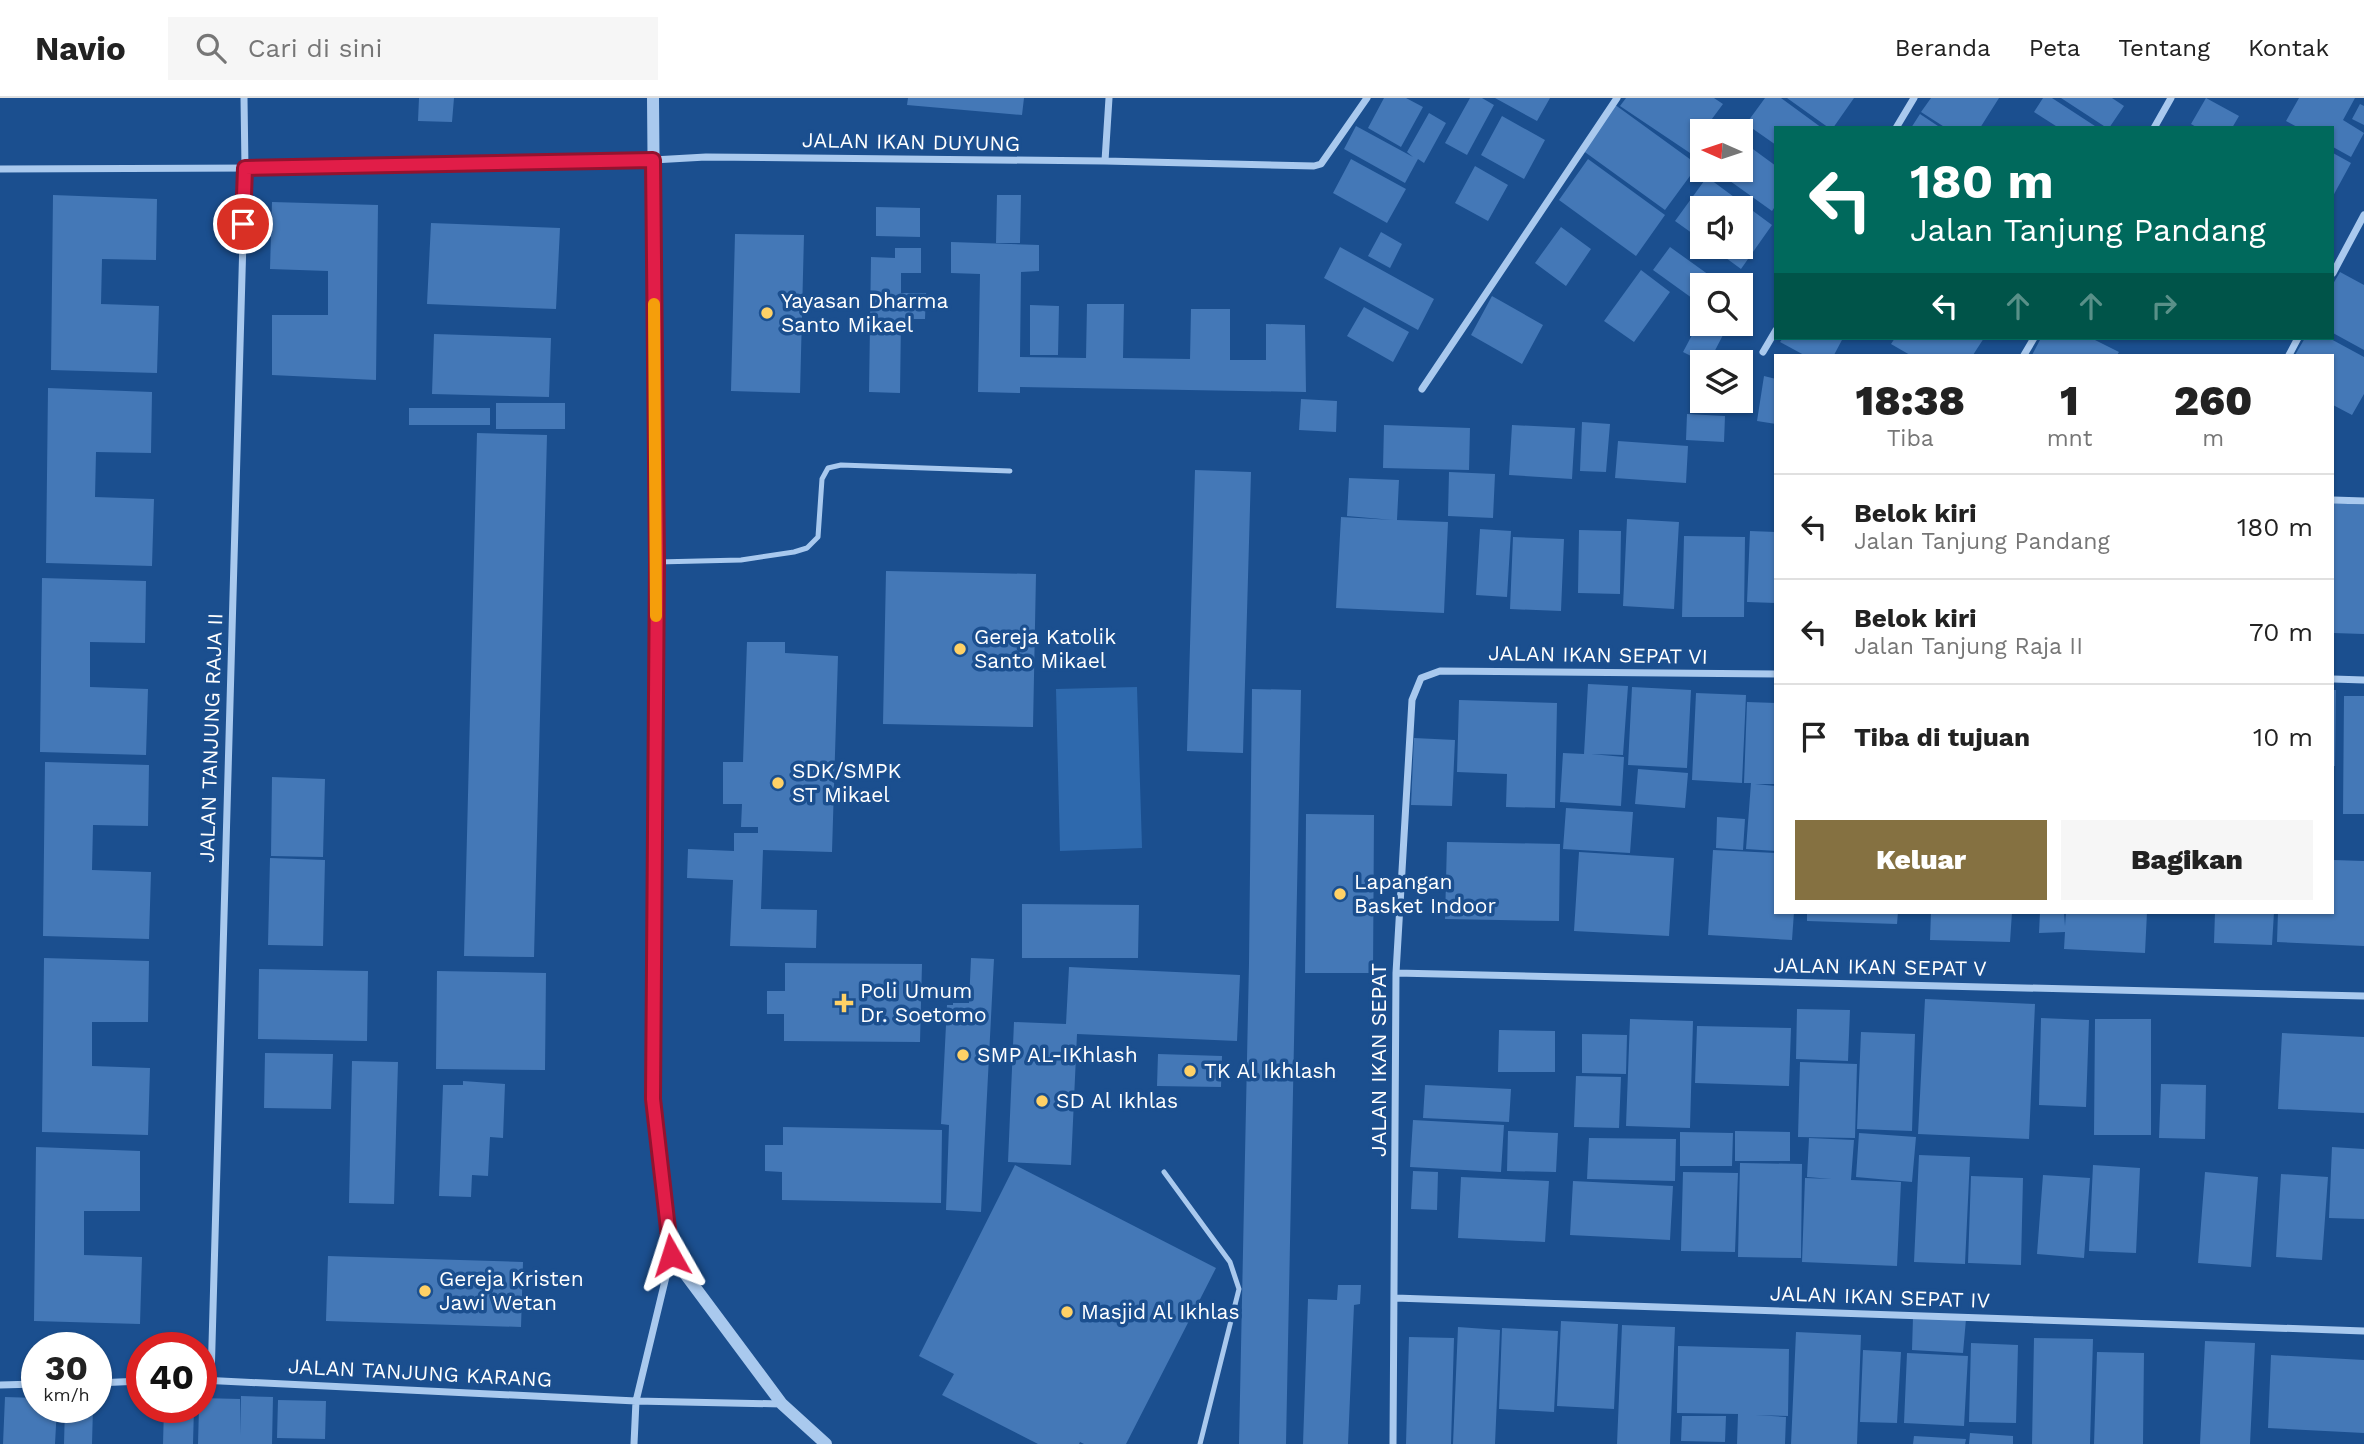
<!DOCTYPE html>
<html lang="id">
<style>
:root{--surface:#fff;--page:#f6f6f6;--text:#222;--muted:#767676;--line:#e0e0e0;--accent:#857141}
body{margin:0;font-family:"Work Sans",sans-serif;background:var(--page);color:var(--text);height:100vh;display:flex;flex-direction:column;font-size:26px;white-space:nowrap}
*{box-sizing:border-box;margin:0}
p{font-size:23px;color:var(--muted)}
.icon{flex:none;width:38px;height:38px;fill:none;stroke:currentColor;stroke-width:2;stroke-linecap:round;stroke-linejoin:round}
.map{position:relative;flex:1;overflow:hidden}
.sheet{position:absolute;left:1774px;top:256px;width:560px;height:560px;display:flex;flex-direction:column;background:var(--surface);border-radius:0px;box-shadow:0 2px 5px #0004}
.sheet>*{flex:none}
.hud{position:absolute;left:1774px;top:28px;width:560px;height:214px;border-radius:0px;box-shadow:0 2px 5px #0004;background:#00695c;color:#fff;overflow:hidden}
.needle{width:46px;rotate:273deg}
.fabs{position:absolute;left:1690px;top:21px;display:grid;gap:14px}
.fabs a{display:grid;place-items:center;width:63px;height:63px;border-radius:0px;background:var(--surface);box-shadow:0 2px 5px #0004;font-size:35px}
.speed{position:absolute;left:21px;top:1234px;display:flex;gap:14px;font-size:35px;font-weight:700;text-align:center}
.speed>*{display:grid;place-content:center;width:91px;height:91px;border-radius:50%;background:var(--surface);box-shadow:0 2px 5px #0004;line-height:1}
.speed small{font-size:18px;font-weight:400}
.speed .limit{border:10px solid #d22;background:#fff;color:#111}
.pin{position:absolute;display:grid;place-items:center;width:60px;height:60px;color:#fff;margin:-30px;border:4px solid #fff;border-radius:50%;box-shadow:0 2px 7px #0007}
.me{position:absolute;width:77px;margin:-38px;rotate:354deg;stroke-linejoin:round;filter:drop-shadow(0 0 5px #0008)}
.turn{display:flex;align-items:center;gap:24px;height:147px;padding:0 21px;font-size:32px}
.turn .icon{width:91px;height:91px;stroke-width:2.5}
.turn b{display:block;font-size:49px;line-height:60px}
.lanes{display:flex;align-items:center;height:66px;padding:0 21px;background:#0003;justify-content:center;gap:35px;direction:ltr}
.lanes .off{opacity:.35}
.eta{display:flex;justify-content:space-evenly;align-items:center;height:119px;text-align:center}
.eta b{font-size:42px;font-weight:800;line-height:49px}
.action{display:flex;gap:14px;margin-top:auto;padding:14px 21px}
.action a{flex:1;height:80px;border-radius:0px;background:var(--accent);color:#fff;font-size:28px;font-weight:800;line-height:80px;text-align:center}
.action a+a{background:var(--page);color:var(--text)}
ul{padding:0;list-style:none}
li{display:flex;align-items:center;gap:21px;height:105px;padding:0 21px;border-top:2px solid var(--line)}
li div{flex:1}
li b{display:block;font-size:26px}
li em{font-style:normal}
header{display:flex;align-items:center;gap:42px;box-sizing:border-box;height:98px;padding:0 35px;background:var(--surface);border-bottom:2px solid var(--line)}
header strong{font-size:33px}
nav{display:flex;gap:38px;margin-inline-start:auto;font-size:24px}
.search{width:490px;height:63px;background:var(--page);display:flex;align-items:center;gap:18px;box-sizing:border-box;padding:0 24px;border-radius:0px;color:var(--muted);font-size:26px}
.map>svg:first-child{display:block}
.green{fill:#2e69ad}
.building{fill:#4478b7}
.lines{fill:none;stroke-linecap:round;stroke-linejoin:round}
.service{stroke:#a9c9ee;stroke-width:5}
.minor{stroke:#a9c9ee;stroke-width:7}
.tertiary{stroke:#a9c9ee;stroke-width:12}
.route-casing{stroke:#92132f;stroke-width:18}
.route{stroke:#e11d48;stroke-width:12}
.slow{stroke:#f59e0b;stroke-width:12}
.poi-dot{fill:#ffd166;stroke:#1b4f8f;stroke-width:2.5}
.labels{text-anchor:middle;stroke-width:7;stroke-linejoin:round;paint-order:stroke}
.street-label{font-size:21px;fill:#fff;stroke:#1b4f8f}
.poi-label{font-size:21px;fill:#fff;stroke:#1b4f8f;text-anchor:start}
</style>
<header>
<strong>Navio</strong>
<div class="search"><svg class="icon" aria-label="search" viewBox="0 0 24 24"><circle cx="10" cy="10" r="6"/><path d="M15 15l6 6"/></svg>Cari di sini</div>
<nav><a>Beranda</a><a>Peta</a><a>Tentang</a><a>Kontak</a></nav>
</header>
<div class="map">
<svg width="2364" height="1346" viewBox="0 0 2364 1346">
<rect width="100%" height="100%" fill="#1b4f8f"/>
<path class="green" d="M1137,589L1142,750L1060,753L1056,591Z"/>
<path class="building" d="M419,0H454L452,24L418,23Z
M908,0H1024L1022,17L907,7Z
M1384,0H1406L1423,9L1401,49L1368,30Z
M1470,0H1482L1494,7L1467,57L1445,45Z
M1495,0H1550L1537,23Z
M1626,0H1714L1723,6L1703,33L1690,55L1620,8Z
M1765,0H1781L1822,30H1776V47L1746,26Z
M1787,0H1854L1833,30H1829Z
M1931,0H1999L1980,30H1946L1921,14Z
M2043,0H2052L2098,30H2059L2034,14Z
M2061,0H2112L2124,8L2109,30H2107Z
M2206,0L2239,18L2232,30H2198L2191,26Z
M2299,0H2355L2343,22L2364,35L2351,59L2333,49V30H2299L2286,23Z
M1614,6L1698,67L1665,112L1582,52Z
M2360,6L2364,8V27L2352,21Z
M1429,15L1446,25L1424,65L1418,61L1405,85L1344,51L1356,28L1413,59L1407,54Z
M1920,16L1941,30H1911Z
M1502,18L1545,42L1524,81L1481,57Z
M1746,46L1776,68V107L1772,113L1723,78L1728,72H1741V53Z
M2333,55L2351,65L2333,98Z
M1351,61L1406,91L1387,125L1333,95Z
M1588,61L1665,117L1636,158L1559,102Z
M1475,68L1508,87L1488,123L1455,105Z
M1707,79L1772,127L1741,171L1711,149H1741V110H1703V143L1675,123Z
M53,97L157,101L156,162L102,161L101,206L159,208L157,275L51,272Z
M997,97H1021L1020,145H996Z
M272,104L378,107L376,282L272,277V217H328V173L270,171Z
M876,109L920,110V139L876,138Z
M431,125L560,130L556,211L427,206Z
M1561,129L1591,151L1566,188L1535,165Z
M1381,134L1402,146L1390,170L1368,158Z
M735,136L804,137L800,295L731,293Z
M951,144L1039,147V173L1021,174L1020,259L1086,260L1087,206H1124L1123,260L1190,261L1191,211H1230V262H1266V226L1305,227L1306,294L1020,289V295L978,294L980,176L951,175Z
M1340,149L1434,201L1418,232L1324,180Z
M1670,149L1723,187H1703V208L1653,172Z
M895,150H921V175H901V195H926L925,221H901L900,295L869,294L871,159L895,160Z
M1641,172L1670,194L1634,244L1604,223Z
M2340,174L2364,187V252L2333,235V186Z
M1492,198L1543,227L1522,266L1471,237Z
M1030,207L1059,208L1058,257H1030Z
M1364,209L1409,234L1393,264L1347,238Z
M1699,224L1723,237L1709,264H1703L1683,254Z
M434,236L551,240L549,299L432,296Z
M1783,240H1843L1834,257H1804L1780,244Z
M1895,240H1984L1973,257H1910L1891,246Z
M2041,240H2091L2119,254L2117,257H2032Z
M2305,240H2329L2364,259V296L2352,317L2333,307V257H2295Z
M1764,278L1776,281V326L1757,323Z
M48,290L152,294L151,355L96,354L95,399L154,401L152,468L46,465Z
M1301,301L1337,303L1336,334L1299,332Z
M496,305H565V331H496Z
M409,310H490V327H409Z
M1687,316L1725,318L1724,344L1686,342Z
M1582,324L1610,326L1606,374L1580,373Z
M1384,327L1470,330L1469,372L1383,370Z
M1512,327L1575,330L1572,381L1509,377Z
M477,335L547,337L534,859L464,858Z
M1618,343L1688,348L1686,385L1615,380Z
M1195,372L1251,374L1243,655L1187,653Z
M1449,374L1495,376L1493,420L1448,418Z
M1349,380L1399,382L1397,422L1448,424L1444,515L1336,510L1341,419L1393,422L1347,418Z
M2334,405L2364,407V536L2333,535Z
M1627,421L1679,424L1674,511L1623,508Z
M1480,431L1511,433L1507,499L1476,497Z
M1579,432L1621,433L1620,496L1578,495Z
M1750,433L1776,434V505L1747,504Z
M1684,438L1745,439L1744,519H1682Z
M1513,439L1564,441L1561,513L1510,511Z
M886,473L1036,476L1033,629L883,626Z
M42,480L146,483L145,545L90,544V589L148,591L146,657L40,654Z
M747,544H785V555L838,558L832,754L763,752L761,811L817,812L816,850L730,848L733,782L687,780L688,751L734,753V735H758V729H741L742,706H723V664H743Z
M1588,586L1628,588L1623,657L1591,656L1624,659L1621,708L1560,704L1563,655L1584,656Z
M1632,589L1691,592L1687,670L1628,667Z
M1252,591L1301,592L1286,1346H1239L1249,865Z
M2333,592H2336L2335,668H2333Z
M1696,595L1746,597L1742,685L1692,682Z
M2344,598H2364V716H2343Z
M1459,602L1557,605L1555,710L1506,709L1507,676L1457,674Z
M1747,604L1776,605V686H1755L1776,688V753L1746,751L1751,685H1744Z
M1414,640L1455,642L1452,708L1411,707Z
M45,664L149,667L148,728L93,727L92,772L151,774L149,841L43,838Z
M1638,671L1688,675L1685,710L1635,706Z
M272,679L325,681L323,759L271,758Z
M1566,710L1633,714L1630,755L1563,751Z
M1306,716L1374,717L1373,875H1305Z
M1717,719L1745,721L1743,752L1716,750Z
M1447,744L1560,746L1559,823L1445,821Z
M1713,752L1776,755V814H1794L1792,842L1708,837Z
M1579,754L1674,760L1669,838L1574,833Z
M270,760L325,762L323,848L268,847Z
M2333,762L2364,763V848L2277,844L2278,814H2333Z
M1022,806L1139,807L1138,860H1022Z
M1807,814H1898L1897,826L1807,823Z
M1931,814H2012L2010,844L1930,842Z
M2040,814H2064L2065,828L2066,814H2147L2145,855L2064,851L2065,834L2039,835Z
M2215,814H2274L2272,847L2214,845Z
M44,860L149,863L148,924H92V968L150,970L148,1037L42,1034Z
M971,860L994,861L981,1114L946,1112L949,1027L941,1026L947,907H953V905H969Z
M785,865L922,866L920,944L784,943V916H767V893H785Z
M1069,869L1240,877L1237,943L1077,936L1071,1067L1008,1064L1014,924L1066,926Z
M259,871L368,873L367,943L258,941Z
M437,873L546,875L545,972L436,971Z
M1925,901L2035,906L2029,1041L1918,1036Z
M1797,911L1850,912L1848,963L1796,961Z
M2041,920L2089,922L2086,1009L2039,1007Z
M1630,921L1693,923L1690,1030L1626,1028Z
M2095,921H2151V1037H2094Z
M1697,928L1791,930L1789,988L1695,985Z
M1499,932L1555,933V974H1498Z
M1861,934L1915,936L1912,1033L1857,1031Z
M2282,935L2364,939V1015L2278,1011Z
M1582,936L1627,937L1626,976L1582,975Z
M265,955L333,956L331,1011L264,1010Z
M1158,956L1222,958L1221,989L1157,988Z
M352,963L398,964L394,1106L349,1105Z
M1800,964L1857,966L1855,1040L1798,1039Z
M1576,978L1621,979L1619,1030L1574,1029Z
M463,983L505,986L503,1040L490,1039L488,1078L472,1077L471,1099L439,1098L443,987H463Z
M2161,986L2206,987L2205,1041L2159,1040Z
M1425,987L1511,991L1509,1024L1423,1020Z
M1413,1022L1504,1027L1501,1074L1410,1069Z
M783,1029L942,1032L941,1105L782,1102V1074L765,1073V1047H783Z
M1508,1033L1558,1035L1556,1074L1507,1073Z
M1735,1033L1790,1034V1063H1735Z
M1680,1034L1733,1035L1732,1068H1680Z
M1859,1035L1916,1039L1912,1084L1856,1079Z
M1589,1040L1676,1041L1675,1083L1587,1081Z
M1809,1040L1854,1042L1851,1082L1901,1084L1897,1168L1802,1164L1805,1080L1832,1081L1807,1079Z
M36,1049L140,1053V1113H84V1157L142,1159L140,1226L34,1223Z
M2332,1049L2364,1051V1121L2329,1120Z
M1919,1057L1970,1059L1965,1166L1914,1164Z
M1740,1065L1802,1066L1801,1160L1738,1159Z
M1015,1067L1216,1170L1126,1346H1084L1080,1344L1079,1346H1038L942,1297L954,1276L919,1258Z
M2093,1067L2140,1070L2136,1155L2089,1153Z
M1413,1073L1438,1074L1437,1112L1411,1111Z
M1683,1074L1738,1075L1735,1154L1681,1153Z
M2205,1074L2258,1079L2251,1169L2198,1165Z
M2281,1076L2328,1079L2322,1162L2276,1159Z
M2043,1077L2090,1080L2084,1160L2037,1156Z
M1971,1078L2023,1080L2021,1167L1968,1165Z
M1461,1079L1549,1083L1545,1144L1458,1140Z
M1573,1083L1673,1088L1670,1142L1570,1137Z
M328,1158L523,1164L521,1229L326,1223Z
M1338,1187H1361L1360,1206L1354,1207L1348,1346H1303L1308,1201L1337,1202Z
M1913,1219L1966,1221L1963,1255L1912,1252Z
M1561,1223L1618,1226L1614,1311L1557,1308Z
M1622,1227L1675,1229L1670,1346H1617Z
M1458,1229L1500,1232L1495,1346H1453Z
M1502,1230L1558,1233L1554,1314L1499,1311Z
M1796,1234L1861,1237L1857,1346H1791Z
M1409,1239L1454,1240L1451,1346H1406Z
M2034,1240L2093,1241L2090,1346H2032Z
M2205,1243L2255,1245L2250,1346H2200Z
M1971,1245L2018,1247L2016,1325L1969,1324Z
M1678,1248L1789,1251L1788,1318L1755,1317L1786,1319L1785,1346H1737L1738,1316L1677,1315Z
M1863,1252L1901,1254L1897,1325L1860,1324Z
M2097,1254L2144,1255L2143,1346H2094Z
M1907,1255L1968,1258L1964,1328L1904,1325Z
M2271,1257L2364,1262V1335L2268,1330Z
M241,1298L273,1299L272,1346H198L199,1309H201V1300L240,1301V1337Z
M5,1299L37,1300V1309H57L55,1346H3Z
M278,1302L326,1303L325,1341L277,1340Z
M65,1309H93L92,1346H64Z
M164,1309H194L193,1346H163Z
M1682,1318H1726L1725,1344L1681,1343Z
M1970,1335L2013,1338V1346H1969Z
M1914,1338L1966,1341L1965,1346H1913Z"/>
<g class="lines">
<path class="service" d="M657,464L741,462L794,454L807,450L818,439L822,381L828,370L841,367L1010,373
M1164,1074L1230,1164L1239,1191L1200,1346"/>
<path class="minor" d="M1896,30L1914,0
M2154,30L2171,0
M1105,63L1314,68L1321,66L1367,0
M0,71L279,70L653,62L706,59L1105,63L1109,0
M2333,175L2364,117
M1763,254L1776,232
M2024,257L2034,240
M2289,257L2298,240
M1422,291L1617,0
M2333,402L2364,403
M2333,581L2364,582
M1396,875L2364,898
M1395,1200L2364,1233
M201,1282L636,1303L781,1306
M211,1282L245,70L244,0
M96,1285L142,1283
M0,1287L37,1286
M634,1346L636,1303L671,1158
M1393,1346L1396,875L1412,602L1421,580L1440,573L1776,576"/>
<path class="tertiary" d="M653,0L657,464L653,1001L671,1157L782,1306L826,1346"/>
</g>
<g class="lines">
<g class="route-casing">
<path id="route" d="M243,126L245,70L653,62L657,464L653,1001L671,1157"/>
</g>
<use href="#route" class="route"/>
<path class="slow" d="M654,206L656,518"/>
</g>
<g class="poi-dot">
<circle cx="767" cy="215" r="7"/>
<circle cx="960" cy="551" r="7"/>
<circle cx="778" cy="685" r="7"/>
<circle cx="1340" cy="796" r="7"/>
<path d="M840.5 894.5h7v7h7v7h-7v7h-7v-7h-7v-7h7z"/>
<circle cx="963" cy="957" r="7"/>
<circle cx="1190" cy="973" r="7"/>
<circle cx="1042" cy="1003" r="7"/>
<circle cx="425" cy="1193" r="7"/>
<circle cx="1067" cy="1214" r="7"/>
</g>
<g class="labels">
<g class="street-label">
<text transform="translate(911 44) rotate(1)" y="7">JALAN IKAN DUYUNG</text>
<text transform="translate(1598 557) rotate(1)" y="7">JALAN IKAN SEPAT VI</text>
<text transform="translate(211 640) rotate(-88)" y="7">JALAN TANJUNG RAJA II</text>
<text transform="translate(1880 869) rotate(1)" y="7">JALAN IKAN SEPAT V</text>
<text transform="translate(1379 962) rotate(-90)" y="7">JALAN IKAN SEPAT</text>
<text transform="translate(1880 1199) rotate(2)" y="7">JALAN IKAN SEPAT IV</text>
<text transform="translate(420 1275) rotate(3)" y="7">JALAN TANJUNG KARANG</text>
</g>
<g class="poi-label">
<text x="781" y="210">Yayasan Dharma<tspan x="781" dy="24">Santo Mikael</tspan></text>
<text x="974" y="546">Gereja Katolik<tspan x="974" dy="24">Santo Mikael</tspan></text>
<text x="792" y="680">SDK/SMPK<tspan x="792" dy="24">ST Mikael</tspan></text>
<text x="1354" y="791">Lapangan<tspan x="1354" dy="24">Basket Indoor</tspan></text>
<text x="860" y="900">Poli Umum<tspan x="860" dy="24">Dr. Soetomo</tspan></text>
<text x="977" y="964">SMP AL-IKhlash</text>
<text x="1204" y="980">TK Al Ikhlash</text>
<text x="1056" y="1010">SD Al Ikhlas</text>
<text x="439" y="1188">Gereja Kristen<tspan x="439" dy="24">Jawi Wetan</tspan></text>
<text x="1081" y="1221">Masjid Al Ikhlas</text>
</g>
</g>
</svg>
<div class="fabs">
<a><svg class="needle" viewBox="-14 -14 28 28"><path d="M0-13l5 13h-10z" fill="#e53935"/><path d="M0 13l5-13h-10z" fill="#767676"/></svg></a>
<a><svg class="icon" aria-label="sound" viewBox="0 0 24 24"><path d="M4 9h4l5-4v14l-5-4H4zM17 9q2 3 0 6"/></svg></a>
<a><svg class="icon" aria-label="search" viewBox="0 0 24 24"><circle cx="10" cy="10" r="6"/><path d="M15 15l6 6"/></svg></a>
<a><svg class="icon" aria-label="layers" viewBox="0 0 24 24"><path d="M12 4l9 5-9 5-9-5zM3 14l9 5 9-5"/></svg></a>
</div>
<div class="speed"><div>30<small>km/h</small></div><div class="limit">40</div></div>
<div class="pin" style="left:243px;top:126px;background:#d93025"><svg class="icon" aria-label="arrive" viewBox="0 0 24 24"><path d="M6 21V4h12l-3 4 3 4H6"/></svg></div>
<svg class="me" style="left:671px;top:1157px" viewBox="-20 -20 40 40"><path d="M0-17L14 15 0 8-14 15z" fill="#e11d48" stroke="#fff" stroke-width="4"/></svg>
<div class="hud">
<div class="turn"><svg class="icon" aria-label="left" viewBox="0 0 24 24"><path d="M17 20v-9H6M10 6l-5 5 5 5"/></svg><div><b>180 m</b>Jalan Tanjung Pandang</div></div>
<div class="lanes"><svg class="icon" aria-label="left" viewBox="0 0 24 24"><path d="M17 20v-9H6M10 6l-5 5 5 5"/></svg><svg class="icon off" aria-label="ahead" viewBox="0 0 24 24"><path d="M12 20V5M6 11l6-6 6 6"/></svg><svg class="icon off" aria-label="ahead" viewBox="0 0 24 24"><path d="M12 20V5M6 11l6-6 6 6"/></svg><svg class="icon off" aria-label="right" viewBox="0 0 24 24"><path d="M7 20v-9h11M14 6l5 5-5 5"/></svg></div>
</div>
<section class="sheet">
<div class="eta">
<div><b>18:38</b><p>Tiba</p></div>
<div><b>1</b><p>mnt</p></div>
<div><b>260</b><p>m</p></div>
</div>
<ul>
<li><svg class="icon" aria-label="left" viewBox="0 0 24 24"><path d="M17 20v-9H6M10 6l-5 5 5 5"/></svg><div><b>Belok kiri</b><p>Jalan Tanjung Pandang</p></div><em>180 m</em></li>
<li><svg class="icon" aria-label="left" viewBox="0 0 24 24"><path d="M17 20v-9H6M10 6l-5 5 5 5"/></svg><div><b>Belok kiri</b><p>Jalan Tanjung Raja II</p></div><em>70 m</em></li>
<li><svg class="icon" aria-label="arrive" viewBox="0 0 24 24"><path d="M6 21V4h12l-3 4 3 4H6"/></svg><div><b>Tiba di tujuan</b></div><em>10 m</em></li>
</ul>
<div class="action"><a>Keluar</a><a>Bagikan</a></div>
</section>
</div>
